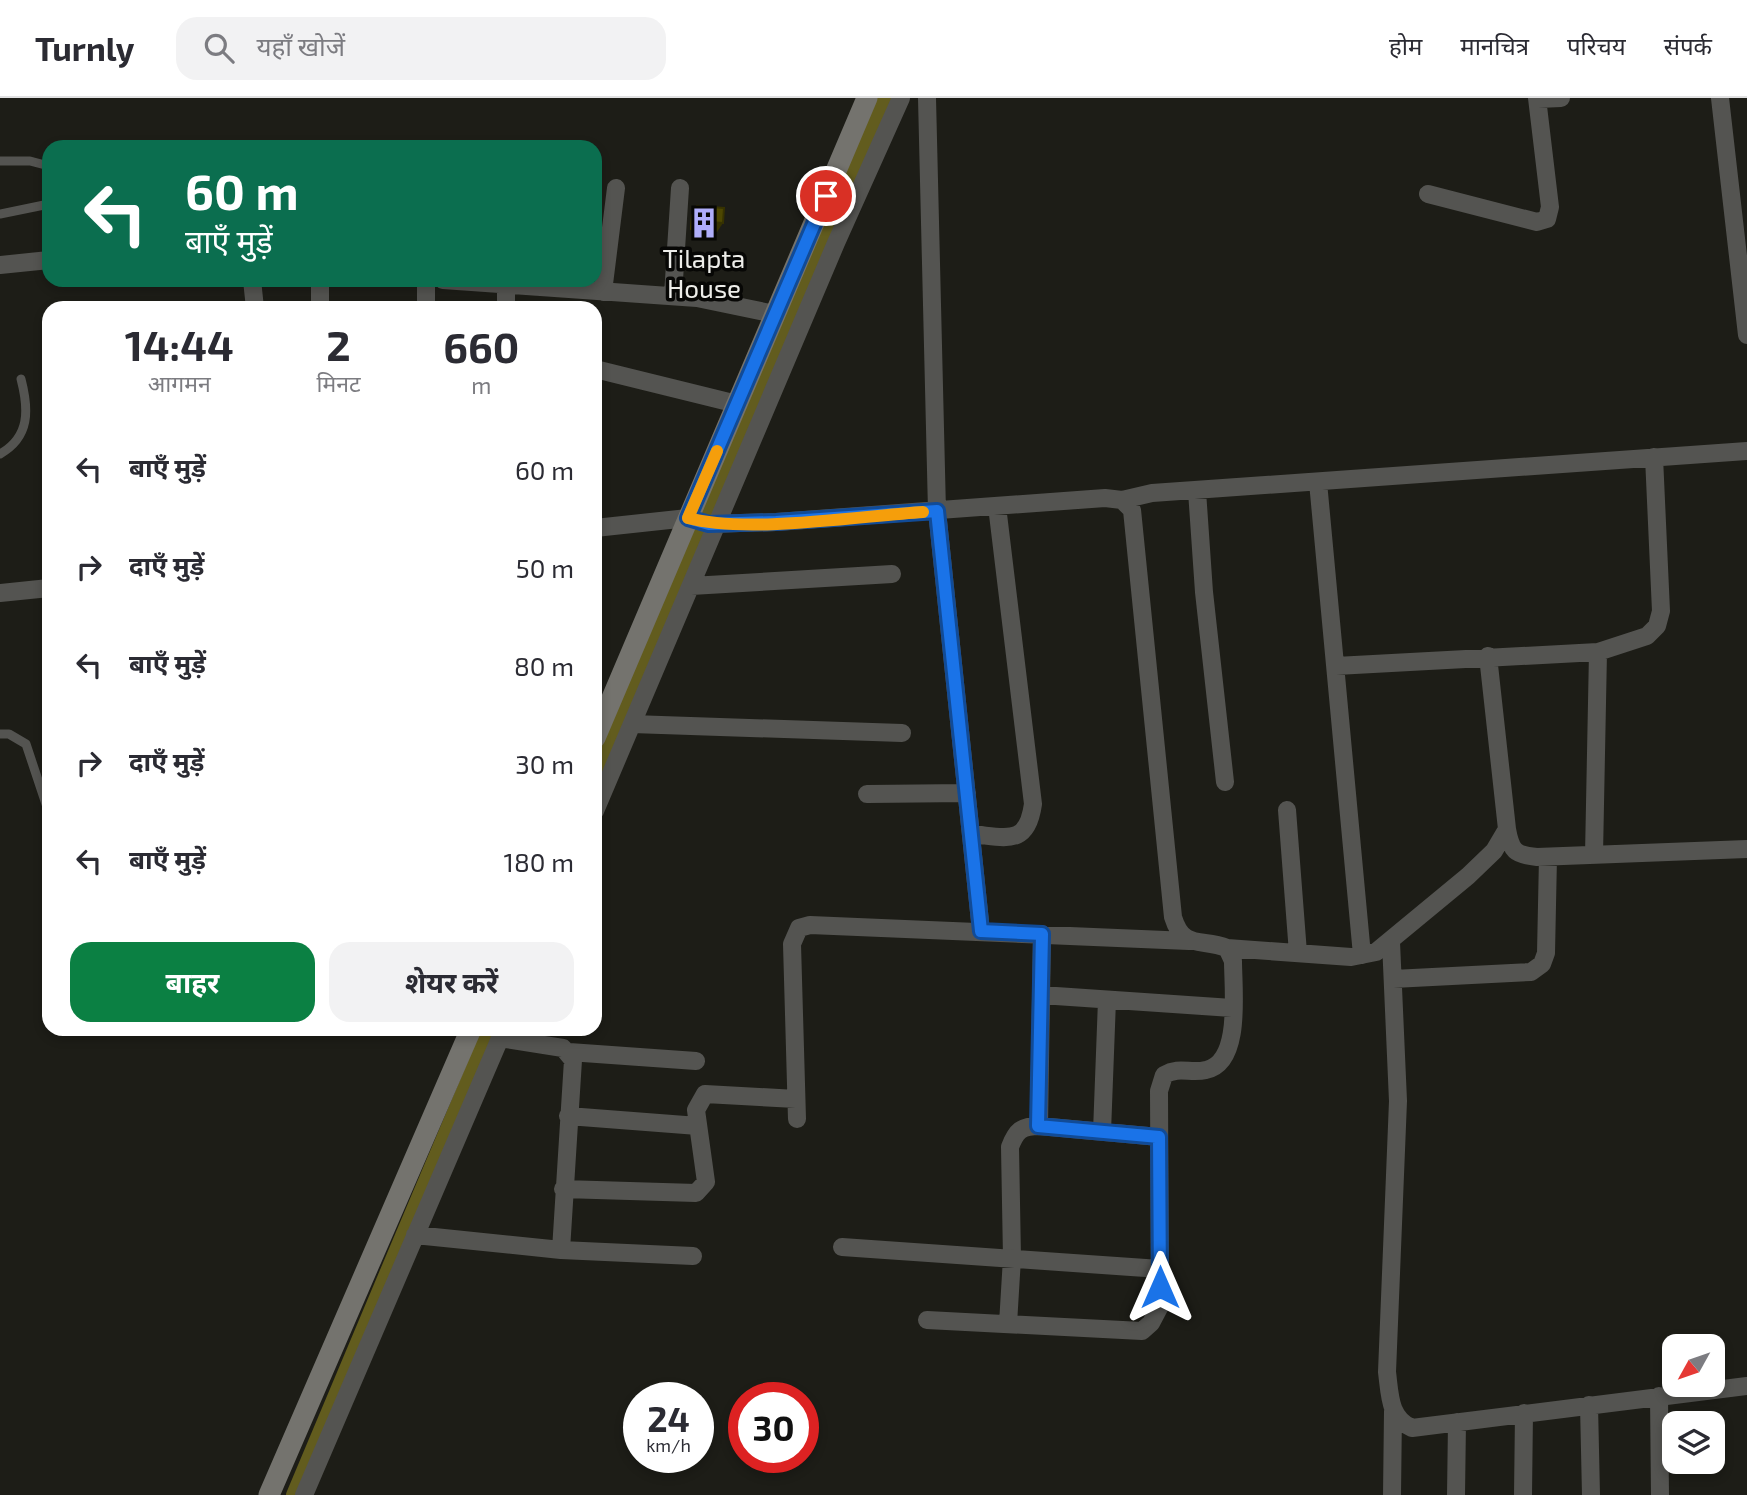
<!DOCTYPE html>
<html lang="hi">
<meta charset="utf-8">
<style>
:root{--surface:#fff;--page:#f2f2f3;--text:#2b2b33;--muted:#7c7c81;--line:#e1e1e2;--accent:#0b8043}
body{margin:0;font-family:"Exo 2","Noto Sans Devanagari",sans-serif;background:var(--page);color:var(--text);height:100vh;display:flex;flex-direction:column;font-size:26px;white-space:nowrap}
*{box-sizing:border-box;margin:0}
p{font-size:23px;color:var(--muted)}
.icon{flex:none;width:38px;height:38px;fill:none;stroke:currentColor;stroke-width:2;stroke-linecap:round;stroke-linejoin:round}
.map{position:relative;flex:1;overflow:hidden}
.panel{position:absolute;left:42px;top:203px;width:560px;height:735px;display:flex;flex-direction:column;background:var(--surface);border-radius:21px;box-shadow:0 4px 10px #0003}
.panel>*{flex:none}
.top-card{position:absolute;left:42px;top:42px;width:560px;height:147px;border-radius:21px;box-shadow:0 4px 10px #0003;background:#0b6e4f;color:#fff;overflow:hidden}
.needle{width:46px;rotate:230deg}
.controls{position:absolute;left:1662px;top:1236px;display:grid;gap:14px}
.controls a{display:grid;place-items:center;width:63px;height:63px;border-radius:14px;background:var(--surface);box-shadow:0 4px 10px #0003;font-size:35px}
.speed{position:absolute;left:623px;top:1284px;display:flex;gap:14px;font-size:35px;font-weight:700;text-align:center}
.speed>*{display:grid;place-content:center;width:91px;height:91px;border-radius:50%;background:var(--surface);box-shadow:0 4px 10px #0003;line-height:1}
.speed small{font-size:18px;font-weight:400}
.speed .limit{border:10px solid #d22;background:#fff;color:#111}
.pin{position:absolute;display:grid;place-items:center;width:60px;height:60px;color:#fff;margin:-30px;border:4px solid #fff;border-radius:50%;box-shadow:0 2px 7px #0007}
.me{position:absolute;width:77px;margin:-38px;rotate:0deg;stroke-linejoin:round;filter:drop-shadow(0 0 5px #0008)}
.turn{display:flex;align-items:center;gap:24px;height:147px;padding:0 28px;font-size:32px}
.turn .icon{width:91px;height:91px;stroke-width:2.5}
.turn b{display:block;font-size:49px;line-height:60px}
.eta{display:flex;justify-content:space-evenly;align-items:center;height:119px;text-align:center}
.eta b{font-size:42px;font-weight:700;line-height:49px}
.cta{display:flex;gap:14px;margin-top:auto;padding:14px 28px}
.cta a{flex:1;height:80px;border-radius:21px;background:var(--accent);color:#fff;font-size:28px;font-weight:700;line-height:80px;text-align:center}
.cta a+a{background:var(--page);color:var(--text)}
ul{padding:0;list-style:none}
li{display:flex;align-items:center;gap:21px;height:98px;padding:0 28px}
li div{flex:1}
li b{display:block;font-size:26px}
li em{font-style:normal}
header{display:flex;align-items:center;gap:42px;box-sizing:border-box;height:98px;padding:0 35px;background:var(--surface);border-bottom:2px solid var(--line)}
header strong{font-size:33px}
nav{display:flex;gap:38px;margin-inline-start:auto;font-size:24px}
.search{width:490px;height:63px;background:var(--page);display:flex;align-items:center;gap:18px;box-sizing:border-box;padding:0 24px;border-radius:21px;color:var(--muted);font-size:26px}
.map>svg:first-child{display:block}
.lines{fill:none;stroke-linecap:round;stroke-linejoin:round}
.canal{stroke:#625c1e;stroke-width:16}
.lane{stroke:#545451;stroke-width:9}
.street{stroke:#545451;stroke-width:18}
.secondary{stroke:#74736e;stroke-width:21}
.wall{fill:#423d01}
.shaded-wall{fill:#363201}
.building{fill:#4d4701;stroke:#363201;stroke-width:2}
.route-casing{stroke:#114b97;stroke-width:18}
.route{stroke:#1a73e8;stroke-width:12}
.slow{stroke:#f59e0b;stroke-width:12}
.labels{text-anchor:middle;stroke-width:7;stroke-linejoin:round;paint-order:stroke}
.poi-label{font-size:26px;fill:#edede9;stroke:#070705}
</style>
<header>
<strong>Turnly</strong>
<div class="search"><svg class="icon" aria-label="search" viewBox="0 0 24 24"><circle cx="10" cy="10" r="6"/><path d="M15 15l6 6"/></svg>यहाँ खोजें</div>
<nav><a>होम</a><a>मानचित्र</a><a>परिचय</a><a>संपर्क</a></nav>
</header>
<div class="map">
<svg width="1747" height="1397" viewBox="0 0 1747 1397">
<rect width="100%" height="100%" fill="#1d1d17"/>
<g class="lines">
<path class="canal" d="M595,682L884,0
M294,1397L490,931"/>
<path class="lane" d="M0,63H30L49,68
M0,116L49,106
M0,356C30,339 29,312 21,281
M0,636H9L26,646L49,715
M124,931V932"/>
<path class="street" d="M927,0L937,413L981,833
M1720,0L1747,237
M1538,1L1561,0
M1428,96L1537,124L1547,121L1550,109L1537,0
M0,167L49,162
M252,182L255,210
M320,182V210
M426,182V210
M443,182L697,200L775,216
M603,194L616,90
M673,197L680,90
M506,210V186
M595,271L737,306
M1318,384L1362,857
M1197,393L1204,494L1225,684
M1122,402L1152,395L1747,353
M595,430L688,420L709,426L776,424L1105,400L1122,402L1132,412L1173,819C1183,852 1201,840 1227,850L1233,863C1233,892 1242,965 1206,972C1190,976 1180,968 1164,977L1159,993L1160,1208L1151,1225L1142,1233L927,1222
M691,488L892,476
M0,495L49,490
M1488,558L1507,731C1511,753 1515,757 1537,759L1747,751
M1336,568L1598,554L1647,538L1657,528L1661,513L1654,359
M632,626L902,635
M867,696L967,695
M1287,712L1298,855
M595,713L836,145L901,0
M971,736C1006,739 1027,749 1033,706L997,408
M1594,757L1598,554
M1391,844L1398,1003L1387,1274C1390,1297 1389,1320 1412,1330L1747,1288
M1227,850L1351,859L1376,854L1468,778L1494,753L1507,731
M1393,881L1531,874L1542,866L1546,855L1548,759
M1041,897L1232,910
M500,940L563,950L573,962L561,1152
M569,954L696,963
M568,1018L698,1028
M797,1021L792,846L799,830L810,827L1189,843
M1039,1028L1042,836
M1102,1034L1107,902
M563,1091L696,1095L706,1084L696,1012L705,996L796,1001
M415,1137L561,1152L693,1158
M842,1149L1160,1171
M1008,1226L1012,1160L1010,1049C1016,1033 1021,1028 1039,1028L1159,1039
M1659,1298L1660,1397
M1589,1307L1591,1397
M304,1397L504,931
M1392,1397L1393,1313
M1456,1397L1457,1324
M1523,1397L1524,1315"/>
<path class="secondary" d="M595,640L867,0
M269,1397L471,931"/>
</g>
<path class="wall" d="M697,108L717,134L690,132L691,117Z"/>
<path class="shaded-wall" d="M696,123L723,125L717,134L690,132Z"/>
<path class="building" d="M697,108L724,110L723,125L696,123Z"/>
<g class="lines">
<g class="route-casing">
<path id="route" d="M826,98L688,420L709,426L776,424L937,413L981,833L1042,836L1038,1028L1159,1039L1160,1189"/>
</g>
<use href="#route" class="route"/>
<path class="slow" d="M717,353L688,420C747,436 860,418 923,414"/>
</g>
<defs>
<g id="building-bare" transform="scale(2.415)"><path d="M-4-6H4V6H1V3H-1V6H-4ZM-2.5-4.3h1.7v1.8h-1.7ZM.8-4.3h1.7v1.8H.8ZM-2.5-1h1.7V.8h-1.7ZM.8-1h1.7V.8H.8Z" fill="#afaefa" stroke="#070705" stroke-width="2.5" paint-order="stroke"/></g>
</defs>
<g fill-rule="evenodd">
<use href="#building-bare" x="704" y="125"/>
</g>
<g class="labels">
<g class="poi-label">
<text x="704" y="170">Tilapta<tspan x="704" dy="30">House</tspan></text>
</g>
</g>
</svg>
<div class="controls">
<a><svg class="needle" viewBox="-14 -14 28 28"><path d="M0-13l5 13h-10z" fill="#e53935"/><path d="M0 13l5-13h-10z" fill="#7c7c81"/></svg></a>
<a><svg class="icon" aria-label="layers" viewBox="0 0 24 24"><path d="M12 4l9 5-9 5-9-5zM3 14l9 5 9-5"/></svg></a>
</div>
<div class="speed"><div>24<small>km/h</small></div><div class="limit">30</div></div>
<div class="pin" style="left:826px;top:98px;background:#d93025"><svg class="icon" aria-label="arrive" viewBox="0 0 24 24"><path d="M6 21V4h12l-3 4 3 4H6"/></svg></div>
<svg class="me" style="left:1160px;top:1189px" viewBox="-20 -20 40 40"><path d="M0-17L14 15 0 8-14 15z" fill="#1a73e8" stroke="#fff" stroke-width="4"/></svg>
<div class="top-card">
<div class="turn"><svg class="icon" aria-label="left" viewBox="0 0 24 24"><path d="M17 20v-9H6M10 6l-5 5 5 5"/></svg><div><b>60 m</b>बाएँ मुड़ें</div></div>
</div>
<section class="panel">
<div class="eta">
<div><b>14:44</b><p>आगमन</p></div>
<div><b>2</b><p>मिनट</p></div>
<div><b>660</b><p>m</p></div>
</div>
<ul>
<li><svg class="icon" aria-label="left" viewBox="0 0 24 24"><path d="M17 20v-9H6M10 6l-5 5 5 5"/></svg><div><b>बाएँ मुड़ें</b></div><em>60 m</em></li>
<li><svg class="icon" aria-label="right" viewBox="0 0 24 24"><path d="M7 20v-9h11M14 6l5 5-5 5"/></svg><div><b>दाएँ मुड़ें</b></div><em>50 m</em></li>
<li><svg class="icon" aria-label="left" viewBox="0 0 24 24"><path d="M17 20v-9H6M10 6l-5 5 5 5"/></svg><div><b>बाएँ मुड़ें</b></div><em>80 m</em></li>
<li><svg class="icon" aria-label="right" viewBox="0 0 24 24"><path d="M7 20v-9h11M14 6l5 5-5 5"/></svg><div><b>दाएँ मुड़ें</b></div><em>30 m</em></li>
<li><svg class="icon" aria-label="left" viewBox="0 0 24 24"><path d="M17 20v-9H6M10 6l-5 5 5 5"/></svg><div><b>बाएँ मुड़ें</b></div><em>180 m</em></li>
</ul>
<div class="cta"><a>बाहर</a><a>शेयर करें</a></div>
</section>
</div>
